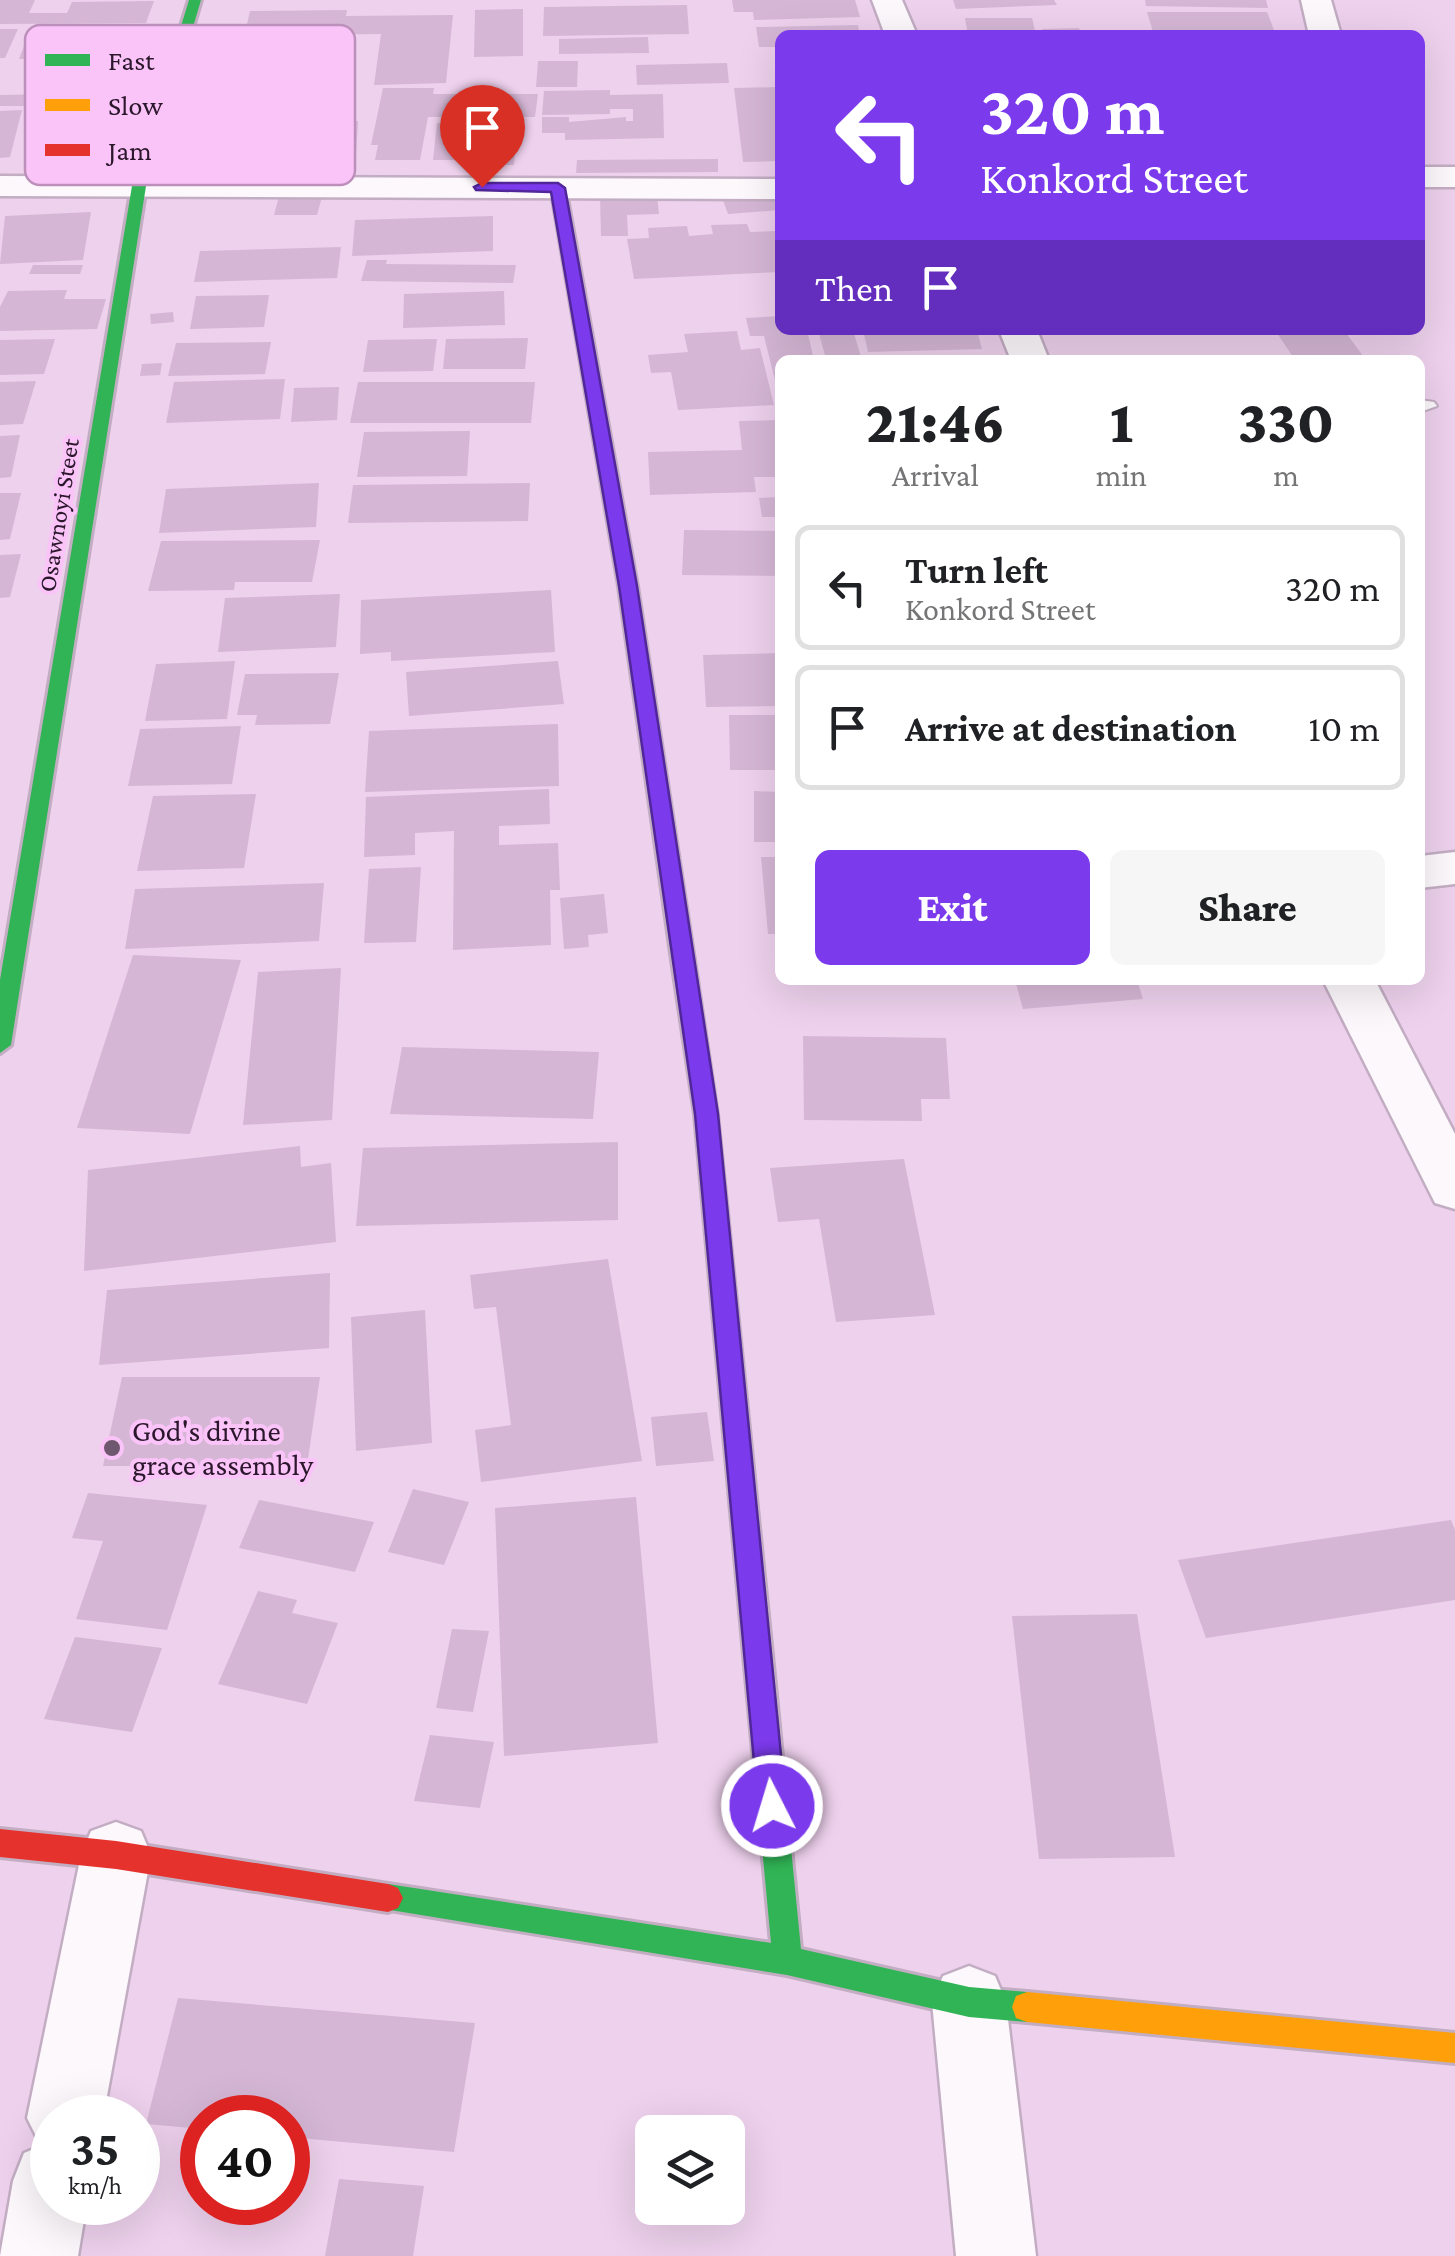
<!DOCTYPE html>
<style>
:root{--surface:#fff;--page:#f6f6f6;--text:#202124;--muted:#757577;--line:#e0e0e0;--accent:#7c3aed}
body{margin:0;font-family:"Crimson Pro",serif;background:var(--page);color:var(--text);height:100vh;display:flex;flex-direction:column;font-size:38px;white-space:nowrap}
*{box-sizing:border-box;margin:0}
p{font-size:32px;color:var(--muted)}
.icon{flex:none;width:55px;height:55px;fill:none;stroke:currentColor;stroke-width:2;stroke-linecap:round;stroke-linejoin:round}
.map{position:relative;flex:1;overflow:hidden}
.drawer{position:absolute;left:775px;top:355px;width:650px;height:630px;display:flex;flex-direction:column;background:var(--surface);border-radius:15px;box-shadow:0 10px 40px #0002}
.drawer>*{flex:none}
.guide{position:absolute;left:775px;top:30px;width:650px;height:305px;border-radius:15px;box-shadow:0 10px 40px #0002;background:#7c3aed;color:#fff;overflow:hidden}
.buttons{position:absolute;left:635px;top:2115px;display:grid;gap:20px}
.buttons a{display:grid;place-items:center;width:110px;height:110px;border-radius:15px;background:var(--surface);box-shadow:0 10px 40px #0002;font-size:50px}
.speed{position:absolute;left:30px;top:2095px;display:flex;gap:20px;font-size:50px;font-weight:700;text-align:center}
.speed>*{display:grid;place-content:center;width:130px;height:130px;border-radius:50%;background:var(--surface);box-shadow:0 10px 40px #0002;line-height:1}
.speed small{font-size:25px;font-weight:400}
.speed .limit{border:15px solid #d22;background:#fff;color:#111}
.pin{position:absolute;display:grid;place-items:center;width:85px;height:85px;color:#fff;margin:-102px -42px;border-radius:50% 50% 50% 0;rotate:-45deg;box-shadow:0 0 10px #0007}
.pin .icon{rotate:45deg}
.me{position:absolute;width:110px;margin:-55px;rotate:355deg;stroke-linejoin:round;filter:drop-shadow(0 0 8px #0008)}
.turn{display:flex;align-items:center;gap:35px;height:210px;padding:0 40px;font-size:45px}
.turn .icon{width:130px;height:130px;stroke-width:2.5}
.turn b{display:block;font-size:70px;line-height:85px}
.then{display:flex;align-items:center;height:95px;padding:0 40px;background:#0003;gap:20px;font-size:38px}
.eta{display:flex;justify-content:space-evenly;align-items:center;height:170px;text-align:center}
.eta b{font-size:60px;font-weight:800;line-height:70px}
.action{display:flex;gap:20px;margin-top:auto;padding:20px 40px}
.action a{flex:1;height:115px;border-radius:15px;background:var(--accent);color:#fff;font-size:40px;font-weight:800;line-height:115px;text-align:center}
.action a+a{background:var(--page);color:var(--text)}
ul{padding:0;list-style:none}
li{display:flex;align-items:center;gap:30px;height:125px;margin:0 20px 15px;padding:0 20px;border:5px solid var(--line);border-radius:15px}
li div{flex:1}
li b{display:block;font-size:38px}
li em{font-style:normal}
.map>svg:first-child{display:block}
.building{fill:#d5b7d5}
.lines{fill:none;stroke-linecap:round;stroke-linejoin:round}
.lane-casing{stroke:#c3adc3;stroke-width:4}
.street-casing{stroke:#c3adc3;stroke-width:5}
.fast-casing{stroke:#c3adc3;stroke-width:6}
.slow-casing{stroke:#c3adc3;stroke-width:6}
.jam-casing{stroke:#c3adc3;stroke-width:6}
.lane{fill:#fcf8fc;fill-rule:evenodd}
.street{fill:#fcf8fc;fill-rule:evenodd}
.fast{fill:#30b455;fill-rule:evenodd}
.slow{fill:#ff9f0a;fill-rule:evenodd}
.jam{fill:#e5322d;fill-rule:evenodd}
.route{fill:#7c3aed;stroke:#51269a;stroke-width:2.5}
.poi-dot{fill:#6f586f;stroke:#fbc4f9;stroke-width:4}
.labels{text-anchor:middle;stroke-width:8;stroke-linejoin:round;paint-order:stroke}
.far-street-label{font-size:25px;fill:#2b172b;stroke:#fbc4f9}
.poi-label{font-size:30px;fill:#2b172b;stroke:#fbc4f9;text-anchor:start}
.key{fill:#fbc4f9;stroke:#bd90bb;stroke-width:2.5}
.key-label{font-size:28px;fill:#2b172b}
</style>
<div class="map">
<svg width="1455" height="2256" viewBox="0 0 1455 2256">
<rect width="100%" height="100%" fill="#eed1ed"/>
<path class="building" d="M0,0H35L29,13H67L72,2L154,1L146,23L0,24Z
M732,0H855L860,17L754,20L753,12H734Z
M953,0H1054L1057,5L956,9Z
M1145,0H1266L1268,8L1146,6Z
M687,5L689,34L543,36L544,7Z
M523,9V56L474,57L475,10Z
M347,10L346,16L453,15L446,83L374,85L381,34L305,35L304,41L243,42L250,11Z
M1147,12H1267L1276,35H1154Z
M965,18H1032L1036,35H968Z
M858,25L860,35H780V47H759L756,27Z
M1079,28L1082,35H1045L1042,29Z
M0,29H18L5,58H0Z
M144,29L135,57L19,59L30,30Z
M648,37L649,53L559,54V39Z
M538,61H578L577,87H536Z
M727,63L729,83L637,85L636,65Z
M780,87V161L743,162L734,88Z
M383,88H434L433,94H538L535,117H428L420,160H375L378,145H371Z
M610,90V95L663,94L664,138L565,140V133H542V117H569V122L626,117V121H633V109H610V114L542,115L544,91Z
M52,94L47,106H0V95Z
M22,110L10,157L0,158V111Z
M358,121L356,156L309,158L313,122Z
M437,123H478L474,160H433Z
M502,140H516L514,165H499Z
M718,159V172L576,173L577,160Z
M657,195L659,214L627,215L628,236H601L600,197Z
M279,196L322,197L317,215H274Z
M779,197L780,210L728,214L723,200Z
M91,212L83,260L0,264L5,216Z
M493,216V251L352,256L355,220Z
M747,224L750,232L780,231V272L634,279L627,239L649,238L648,228L687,226L689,236L713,234L711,225Z
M341,247L337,278L194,282L200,251Z
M367,260H387L386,264L516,265L513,283L361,281Z
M33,265H83L80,274H29Z
M67,290L64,299H106L97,329L0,331V307L8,291Z
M504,291L505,325L403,328L404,294Z
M269,295L264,327L190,329L196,296Z
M173,312L174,322L151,324L150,314Z
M780,316V330H807L814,360H780L779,397L764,336H750L746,318Z
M818,330H853L861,357L826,359Z
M863,330H977L982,349L868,352Z
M1275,330H1344L1366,360H1295Z
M737,331L741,350L760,348L774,405L678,410L671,372L651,373L648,355L688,352L684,334Z
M528,338L525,369H443L446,339Z
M55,339L44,374L0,375V340Z
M437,339L433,371L363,372L368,340Z
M271,342L265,374L168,376L176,343Z
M162,363L160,375L140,376L142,364Z
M285,379L280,419L166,423L174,382Z
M36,381L23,424L0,425V382Z
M358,382H535L531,423H350Z
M339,387L337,420L291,422L294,388Z
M780,420V477H754L756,492L650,495L648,452L742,450L739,421Z
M470,431L467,476L357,477L364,432Z
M20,435L11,477L0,478V436Z
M319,483L316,527L159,533L166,489Z
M530,483L528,521L348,523L353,485Z
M0,493H21L10,539L0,540Z
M780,497V517H762L759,498Z
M684,530L780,531V576L682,575Z
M320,540L312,582H235L234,590L148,591L161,541Z
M21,554L10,597L0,598V555Z
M551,590L555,652L391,661V652L360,654L361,600Z
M340,594L336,647L218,652L225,598Z
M780,653V706L706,707L703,655Z
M235,661L227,719L145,721L156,664Z
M558,661L564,704L409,716L406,672Z
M339,673L330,724L255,725L257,715H237L245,674Z
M729,715H780V770H730Z
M558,724L559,786L365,792L369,731Z
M241,726L232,784L128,786L140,729Z
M549,789L550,824L499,826V845L558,843L560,890H550L551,945L453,950L454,831L415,833V855L364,857L366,797Z
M754,791L780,792V842H754Z
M256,794L244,868L137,871L153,796Z
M761,857H780V934H768Z
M421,867L416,942L364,943L369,869Z
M324,883L319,941L125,949L135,889Z
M604,894L608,933L588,935L589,947L564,949L560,898Z
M133,955L241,960L190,1134L77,1128Z
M341,968L332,1120L243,1125L258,972Z
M1015,980H1137L1143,999L1023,1009Z
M803,1036L946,1038L950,1099H921L922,1121L804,1120Z
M402,1047L599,1052L593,1119L390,1114Z
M618,1142V1220L356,1226L363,1148Z
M300,1146L301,1167L331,1163L336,1242L84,1271L88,1170Z
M904,1159L935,1315L836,1322L819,1219L778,1222L770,1168Z
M608,1259L642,1461L481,1482L475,1430L511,1425L496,1307L474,1309L470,1275Z
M330,1273L329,1348L99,1365L107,1290Z
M425,1310L432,1443L356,1451L351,1317Z
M122,1377H320L307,1466H103Z
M707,1412L714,1461L656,1466L651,1417Z
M413,1489L469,1502L444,1565L388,1552Z
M88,1493L207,1505L167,1630L76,1619L103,1541L72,1538Z
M636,1497L658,1743L504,1756L495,1508Z
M259,1500L374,1522L355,1572L239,1548Z
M1451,1520L1455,1530V1600L1206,1638L1178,1560Z
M258,1591L297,1600L292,1613L338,1623L307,1704L218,1684Z
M1137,1614L1175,1857L1039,1859L1012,1616Z
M452,1629L489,1631L473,1712L436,1708Z
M75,1637L162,1648L132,1732L44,1719Z
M430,1735L494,1742L480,1808L414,1801Z
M178,1998L475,2023L454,2152L288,2137V2118H202V2129L146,2124Z
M339,2179L424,2186L413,2256H325Z"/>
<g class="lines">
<g class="lane-casing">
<path id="lane" d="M1420,400L1434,402L1437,406L1420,412Z"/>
</g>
<g class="street-casing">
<path id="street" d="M872,0H902L917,35H885Z
M1301,0H1331L1341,35H1309Z
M1420,167H1455V187H1420Z
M0,176L780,179V199L0,196Z
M999,330H1037L1049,360H1011Z
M1455,852V884L1420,888V856Z
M1323,980H1375L1455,1134V1209L1435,1203Z
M116,1822L141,1831L151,1855L103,2118H52V2202H87L78,2256H0L13,2181L24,2153L41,2146L27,2118L81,1855L91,1831Z
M969,1966L995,1976L1006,2002L1036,2256H956L932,2002L943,1976Z"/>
</g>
<g class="fast-casing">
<path id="fast" d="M189,0H201L146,186L11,1045L0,1053V980L132,186Z
M558,183L565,187L637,586L694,960L683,967L672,960L619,586L551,187Z
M758,1643L768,1647L772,1655L801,1949L969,1987L1027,1992L1038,1996L1042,2007L1038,2018L1027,2022L969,2017L787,1975L378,1908L373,1898L378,1888L388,1884L771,1943L744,1655L748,1647Z"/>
</g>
<g class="slow-casing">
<path id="slow" d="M1027,1992L1455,2033V2063L1027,2022L1016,2018L1012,2007L1016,1996Z"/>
</g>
<g class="jam-casing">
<path id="jam" d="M683,953L694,960L717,1114L772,1655L768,1663L758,1667L748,1663L744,1655L695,1114L672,960Z
M0,1829L116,1841L388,1884L398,1888L403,1898L398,1908L388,1912L116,1869L0,1857Z"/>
</g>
<use href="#lane" class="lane"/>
<use href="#street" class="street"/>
<use href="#fast" class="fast"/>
<use href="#slow" class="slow"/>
<use href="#jam" class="jam"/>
</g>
<path class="route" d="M482,183H558L565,188L637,586L718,1114L786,1806L782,1816L772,1820L762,1816L758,1806L695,1114L619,586L551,192L476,190L474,187Z"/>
<circle class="poi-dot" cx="112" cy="1448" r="10"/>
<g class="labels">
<g class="far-street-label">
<text transform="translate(58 515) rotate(-81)" y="9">Osawnoyi Steet</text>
</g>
<g class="poi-label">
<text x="132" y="1441">God's divine<tspan x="132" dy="34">grace assembly</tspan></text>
</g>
</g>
<rect x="25" y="25" width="330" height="160" rx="15" class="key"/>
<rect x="45" y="54" width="45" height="12" fill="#30b455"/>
<rect x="45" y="99" width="45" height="12" fill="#ff9f0a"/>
<rect x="45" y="144" width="45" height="12" fill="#e5322d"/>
<g class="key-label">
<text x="108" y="70">Fast</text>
<text x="108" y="115">Slow</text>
<text x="108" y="160">Jam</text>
</g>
</svg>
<div class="buttons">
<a><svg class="icon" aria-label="layers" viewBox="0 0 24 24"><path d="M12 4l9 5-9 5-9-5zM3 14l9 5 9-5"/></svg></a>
</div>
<div class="speed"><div>35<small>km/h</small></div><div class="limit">40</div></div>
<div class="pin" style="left:482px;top:187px;background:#d93025"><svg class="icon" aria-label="arrive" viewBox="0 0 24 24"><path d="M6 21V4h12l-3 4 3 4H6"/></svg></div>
<svg class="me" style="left:772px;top:1806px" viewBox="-20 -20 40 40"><circle r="17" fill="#7c3aed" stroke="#fff" stroke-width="3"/><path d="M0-11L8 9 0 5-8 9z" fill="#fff"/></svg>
<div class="guide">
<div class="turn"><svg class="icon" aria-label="left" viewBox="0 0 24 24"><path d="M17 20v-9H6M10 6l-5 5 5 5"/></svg><div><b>320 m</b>Konkord Street</div></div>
<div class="then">Then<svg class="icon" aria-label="arrive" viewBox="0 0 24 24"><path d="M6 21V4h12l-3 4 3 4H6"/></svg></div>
</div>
<section class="drawer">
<div class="eta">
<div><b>21:46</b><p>Arrival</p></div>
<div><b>1</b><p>min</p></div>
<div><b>330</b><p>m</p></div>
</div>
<ul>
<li><svg class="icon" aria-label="left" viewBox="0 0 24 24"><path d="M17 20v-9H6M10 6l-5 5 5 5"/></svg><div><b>Turn left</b><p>Konkord Street</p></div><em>320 m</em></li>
<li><svg class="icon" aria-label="arrive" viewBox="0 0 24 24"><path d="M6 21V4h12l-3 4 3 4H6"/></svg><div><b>Arrive at destination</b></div><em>10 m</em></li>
</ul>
<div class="action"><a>Exit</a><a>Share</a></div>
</section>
</div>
